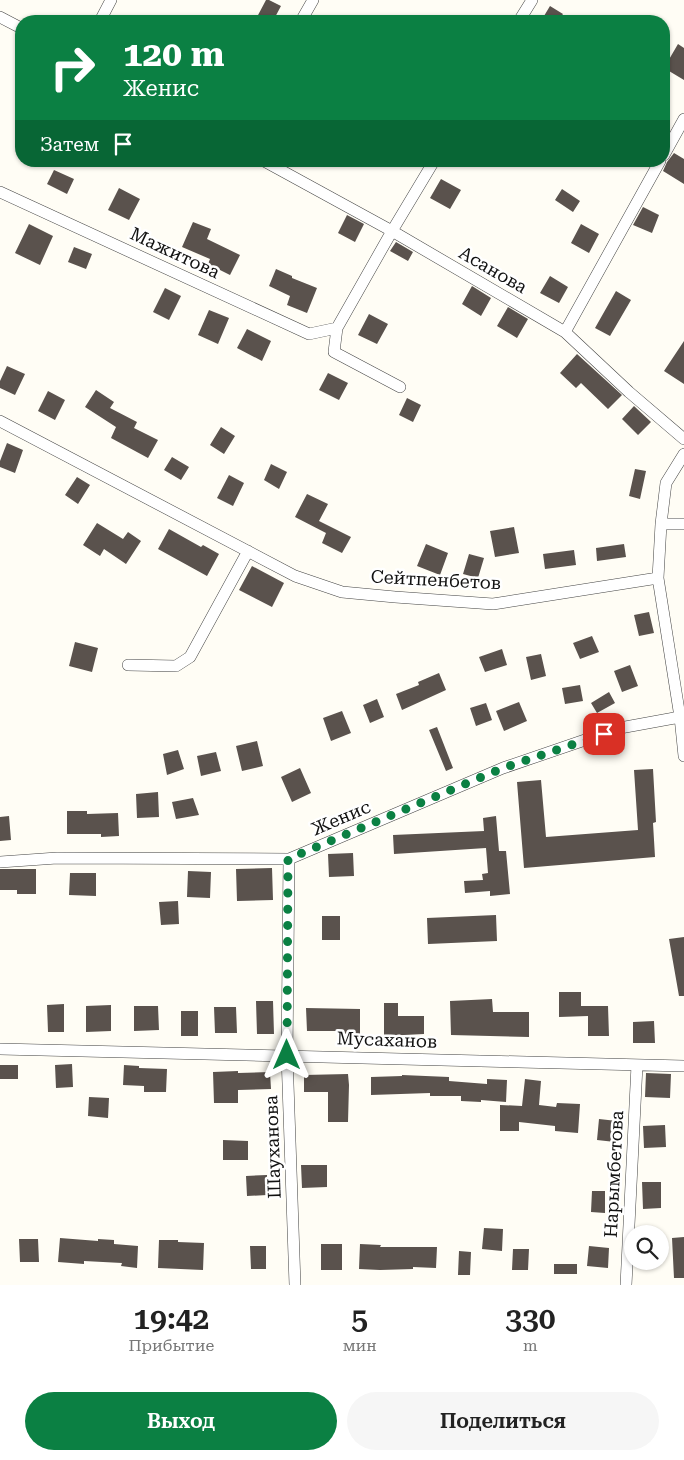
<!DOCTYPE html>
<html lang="ru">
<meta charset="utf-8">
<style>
:root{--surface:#fff;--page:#f6f6f6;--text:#222;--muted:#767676;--accent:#0b8043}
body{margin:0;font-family:"Roboto Serif",serif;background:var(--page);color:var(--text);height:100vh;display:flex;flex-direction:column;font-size:19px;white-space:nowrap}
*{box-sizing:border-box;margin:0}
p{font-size:16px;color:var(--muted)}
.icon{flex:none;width:28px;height:28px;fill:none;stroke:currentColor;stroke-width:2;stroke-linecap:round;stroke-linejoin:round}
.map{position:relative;height:1285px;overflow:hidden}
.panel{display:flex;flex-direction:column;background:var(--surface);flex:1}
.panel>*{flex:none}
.top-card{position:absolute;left:15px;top:15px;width:655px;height:152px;border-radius:20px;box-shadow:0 1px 4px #0004;background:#0b8043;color:#fff;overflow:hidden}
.tools{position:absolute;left:624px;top:1225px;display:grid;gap:10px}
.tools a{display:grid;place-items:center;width:45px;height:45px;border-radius:50%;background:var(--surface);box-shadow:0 1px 4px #0004;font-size:25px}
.pin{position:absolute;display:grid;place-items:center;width:42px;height:42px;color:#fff;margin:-21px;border-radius:10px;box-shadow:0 2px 8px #0006}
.me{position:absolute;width:55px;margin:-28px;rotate:0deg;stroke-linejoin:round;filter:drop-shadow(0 0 4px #0008)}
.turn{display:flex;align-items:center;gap:18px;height:105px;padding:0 25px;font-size:22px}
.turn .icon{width:65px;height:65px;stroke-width:2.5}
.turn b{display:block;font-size:35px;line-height:42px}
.then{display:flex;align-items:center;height:48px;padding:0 25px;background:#0003;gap:10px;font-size:19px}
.eta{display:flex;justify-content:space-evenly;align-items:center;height:85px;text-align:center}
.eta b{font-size:30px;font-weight:600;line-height:35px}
.primary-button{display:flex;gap:10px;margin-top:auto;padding:10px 25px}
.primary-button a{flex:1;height:58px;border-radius:30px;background:var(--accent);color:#fff;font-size:20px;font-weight:600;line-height:58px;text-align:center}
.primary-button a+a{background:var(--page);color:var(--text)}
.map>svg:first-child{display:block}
.building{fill:#5a524d}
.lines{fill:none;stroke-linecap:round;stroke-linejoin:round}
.minor-casing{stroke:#444;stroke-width:12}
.minor{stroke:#fff;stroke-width:11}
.route{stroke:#0b8043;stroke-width:9;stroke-dasharray:0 16.2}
.labels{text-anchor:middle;stroke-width:5;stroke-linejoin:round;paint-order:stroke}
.street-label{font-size:18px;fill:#111;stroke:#fff}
</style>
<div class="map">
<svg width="684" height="1285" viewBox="0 0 684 1285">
<rect width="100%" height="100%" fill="#fffdf5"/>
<path class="building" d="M266,0H269L281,6L273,21H266L257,17Z
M550,6L563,14L558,21H541Z
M678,44L684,48V80L664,68Z
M674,153L684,159V184L663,171L667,162Z
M54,170L74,179L67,194L47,184Z
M441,179L461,190L450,209L430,198Z
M119,188L140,199L129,220L108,210Z
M562,189L580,201L573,212L555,200Z
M643,207L659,215L652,233L633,225Z
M347,215L364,224L355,242L338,233Z
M193,222L211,229L207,239L240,255L230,275L208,264L210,259L182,247Z
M29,224L53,236L40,265L15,253Z
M581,224L599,234L589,253L571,243Z
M396,242L413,252L408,261L390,251Z
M74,247L92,254L86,269L68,262Z
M276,269L292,276V278L317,288L307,313L287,305L290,296L269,286Z
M550,276L568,287L559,303L540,293Z
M472,286L491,298L481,316L462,304Z
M165,288L181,296L169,320L153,312Z
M616,291L631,300L610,336L595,328Z
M508,307L528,319L517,338L497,326Z
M209,310L229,318L218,344L198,335Z
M369,314L388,324L377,344L358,335Z
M247,329L271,341L262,361L237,348Z
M684,341V384L664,371Z
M577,354L622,395L608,409L581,383L576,388L560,373Z
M7,366L25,374L15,395L0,388V381Z
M328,373L348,383L339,400L319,390Z
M96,390L114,402L110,408L137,422L134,428L158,440L148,458L111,438L116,427L85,407Z
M48,391L65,400L55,420L38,411Z
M407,398L421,405L413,422L399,415Z
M634,406L651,422L638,435L622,419Z
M221,427L235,436L224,454L210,445Z
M7,443L23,450L15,473L0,467V461Z
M172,457L189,467L181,480L164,470Z
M271,464L287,472L279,489L264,480Z
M635,469L646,471L640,499L629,496Z
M229,475L244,483L233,506L217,498Z
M77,477L90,485L78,504L65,495Z
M307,494L328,504L319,521L351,537L342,553L322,543L326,533L295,517Z
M97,523L123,539L128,532L141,541L126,564L104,549L100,556L83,545Z
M514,527L519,553L495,557L490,531Z
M169,529L201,547L203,545L219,554L207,576L158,549Z
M426,544L448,553L440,575L417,566Z
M624,544L626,557L597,561L596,548Z
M574,550L576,565L545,569L543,554Z
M469,554L484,558L478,578L463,574Z
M252,566L284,583L272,607L239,590Z
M649,612L654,633L639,636L634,615Z
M592,636L599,652L580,659L573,643Z
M75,642L98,648L92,672L69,666Z
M502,649L507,665L485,672L479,657Z
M541,654L546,676L531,680L526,657Z
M630,665L638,686L622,692L614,671Z
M439,673L446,690L402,710L396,694L419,685L418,682Z
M580,685L583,701L565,704L562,688Z
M609,692L615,703L597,713L591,703Z
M377,699L384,717L370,723L363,705Z
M519,702L527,721L504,731L496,711Z
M486,703L492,720L476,726L470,708Z
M342,711L351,733L331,741L323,718Z
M437,727L453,768L446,771L429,730Z
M257,741L263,766L242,771L236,746Z
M178,750L184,769L167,775L163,754Z
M216,752L221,771L201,776L197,756Z
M300,768L311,793L292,802L281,777Z
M653,769L656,822L653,823L655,857L524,868L517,782L541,780L546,837L638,830L634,770Z
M158,792L159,817L137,818L136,794Z
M193,798L199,815L176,819L172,802Z
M67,811H87V814L118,813L119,836L101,837V834H67Z
M9,816L11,840L0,841V817Z
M496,816L499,851H506L510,894L490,896V891L465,893L464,881L483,880L482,874L488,873L486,848L394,854L393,835L484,831L483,818Z
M353,853L354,876L329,877L328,854Z
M272,868L273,900L237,901L236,869Z
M0,869H36V894H17V890H0Z
M188,871L211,872L210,898L187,897Z
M70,873H96V896L69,895Z
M178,901L179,924L161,925L159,902Z
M496,915L497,941L428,944L427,918Z
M322,916H340V940H322Z
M684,937V996H679L669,939Z
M559,992H581V1006H608L609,1036H588V1016L559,1017Z
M492,999L493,1012H529V1037L451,1035L450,1001Z
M256,1001H273L274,1034H257Z
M384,1003H398V1016H424V1034L384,1036Z
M64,1004V1032H48L47,1005Z
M111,1005V1031L86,1032V1006Z
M134,1006H158L159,1030L134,1031Z
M214,1007H236L237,1033H215Z
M306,1008L360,1009V1034H343V1031H307Z
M181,1011H198V1036H181Z
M654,1021L655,1043H633V1022Z
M72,1064L73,1087L56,1088L55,1065Z
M0,1065H18V1079H0Z
M124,1065L139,1066V1068L167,1069L166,1092H144V1086L123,1085Z
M238,1071V1073L270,1072L271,1089L238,1090V1103H214L213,1072Z
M646,1073L671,1074L670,1098L645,1097Z
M348,1074L349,1085L348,1122H328V1092H304V1075Z
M402,1075L449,1077V1081L487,1084V1079L507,1080L506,1102L481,1100V1102L461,1101V1096H430V1093L371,1095V1077L402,1076Z
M525,1079L541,1081L539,1105L556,1107L557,1103L580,1104L578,1133L555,1131V1126L519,1122V1131H500V1105L522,1106Z
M89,1097L109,1098L108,1118L88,1116Z
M599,1119L617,1121L615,1142L597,1140Z
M665,1125L666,1147L644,1148L643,1126Z
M223,1140L248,1141V1160H223Z
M301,1165H327V1187L302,1188Z
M267,1175V1195L247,1196L246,1176Z
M642,1182H661V1208L643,1209Z
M592,1191H605V1213L591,1212Z
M484,1228L503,1229L502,1251L482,1249Z
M684,1237V1278H674L672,1238Z
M60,1238L98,1241V1239L114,1240V1244L138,1246L137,1268L121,1266L122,1263L84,1261V1264L58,1262Z
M19,1239H38L39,1262H20Z
M159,1240H178V1242L204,1243L203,1270L158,1268Z
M321,1244H342V1270H321Z
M360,1244L381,1245L380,1247H437L436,1268L413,1267V1269L380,1270L359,1269Z
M250,1246H266V1269H251Z
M589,1246L609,1248L608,1268L587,1266Z
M513,1249H529L528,1270H512Z
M459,1251L471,1252L470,1275H458Z
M554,1264H577V1274H554Z"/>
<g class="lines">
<g class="minor-casing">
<path id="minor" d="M0,17L21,28
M100,21L111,0
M301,21L313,0
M519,21L532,0
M664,155L684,119
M264,161L392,231L565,332L629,392L684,439
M0,192L309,334L337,328L392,231L434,161
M337,328L334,352L400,387
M565,332L660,161
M0,421L295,576L342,592L395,597L493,604L658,578
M684,454L666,483L661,524L658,578L680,717L684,756
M661,524H684
M128,665L176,666L190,657L248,551
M289,859L287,1055L295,1285
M0,862L57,858L289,859L503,768L620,728L680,717
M0,1049L684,1066
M626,1285L637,1065"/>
</g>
<use href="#minor" class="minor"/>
</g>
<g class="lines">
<path class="route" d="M287,1055L288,859L503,768L604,734"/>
</g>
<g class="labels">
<g class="street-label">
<text transform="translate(175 253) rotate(25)" y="6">Мажитова</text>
<text transform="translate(493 270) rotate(30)" y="6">Асанова</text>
<text transform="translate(436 580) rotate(3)" y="6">Сейтпенбетов</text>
<text transform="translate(341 818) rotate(-23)" y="6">Женис</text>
<text transform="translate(387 1040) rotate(2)" y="6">Мусаханов</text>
<text transform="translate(273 1147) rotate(-92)" y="6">Шауханова</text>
<text transform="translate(614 1174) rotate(-87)" y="6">Нарымбетова</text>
</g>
</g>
</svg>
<div class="tools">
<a><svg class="icon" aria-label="search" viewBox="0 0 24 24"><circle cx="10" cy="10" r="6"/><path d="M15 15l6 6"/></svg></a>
</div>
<div class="pin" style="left:604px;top:734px;background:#d93025"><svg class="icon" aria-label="arrive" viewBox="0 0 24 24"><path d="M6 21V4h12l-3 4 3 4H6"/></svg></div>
<svg class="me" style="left:287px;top:1055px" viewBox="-20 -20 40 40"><path d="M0-17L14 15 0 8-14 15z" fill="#0b8043" stroke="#fff" stroke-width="4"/></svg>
<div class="top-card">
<div class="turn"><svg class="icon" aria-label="right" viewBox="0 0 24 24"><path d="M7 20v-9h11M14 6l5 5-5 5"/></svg><div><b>120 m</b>Женис</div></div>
<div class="then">Затем<svg class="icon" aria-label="arrive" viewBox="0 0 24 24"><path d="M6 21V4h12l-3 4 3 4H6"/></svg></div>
</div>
</div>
<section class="panel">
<div class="eta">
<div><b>19:42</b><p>Прибытие</p></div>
<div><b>5</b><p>мин</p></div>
<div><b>330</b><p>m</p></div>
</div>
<div class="primary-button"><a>Выход</a><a>Поделиться</a></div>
</section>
